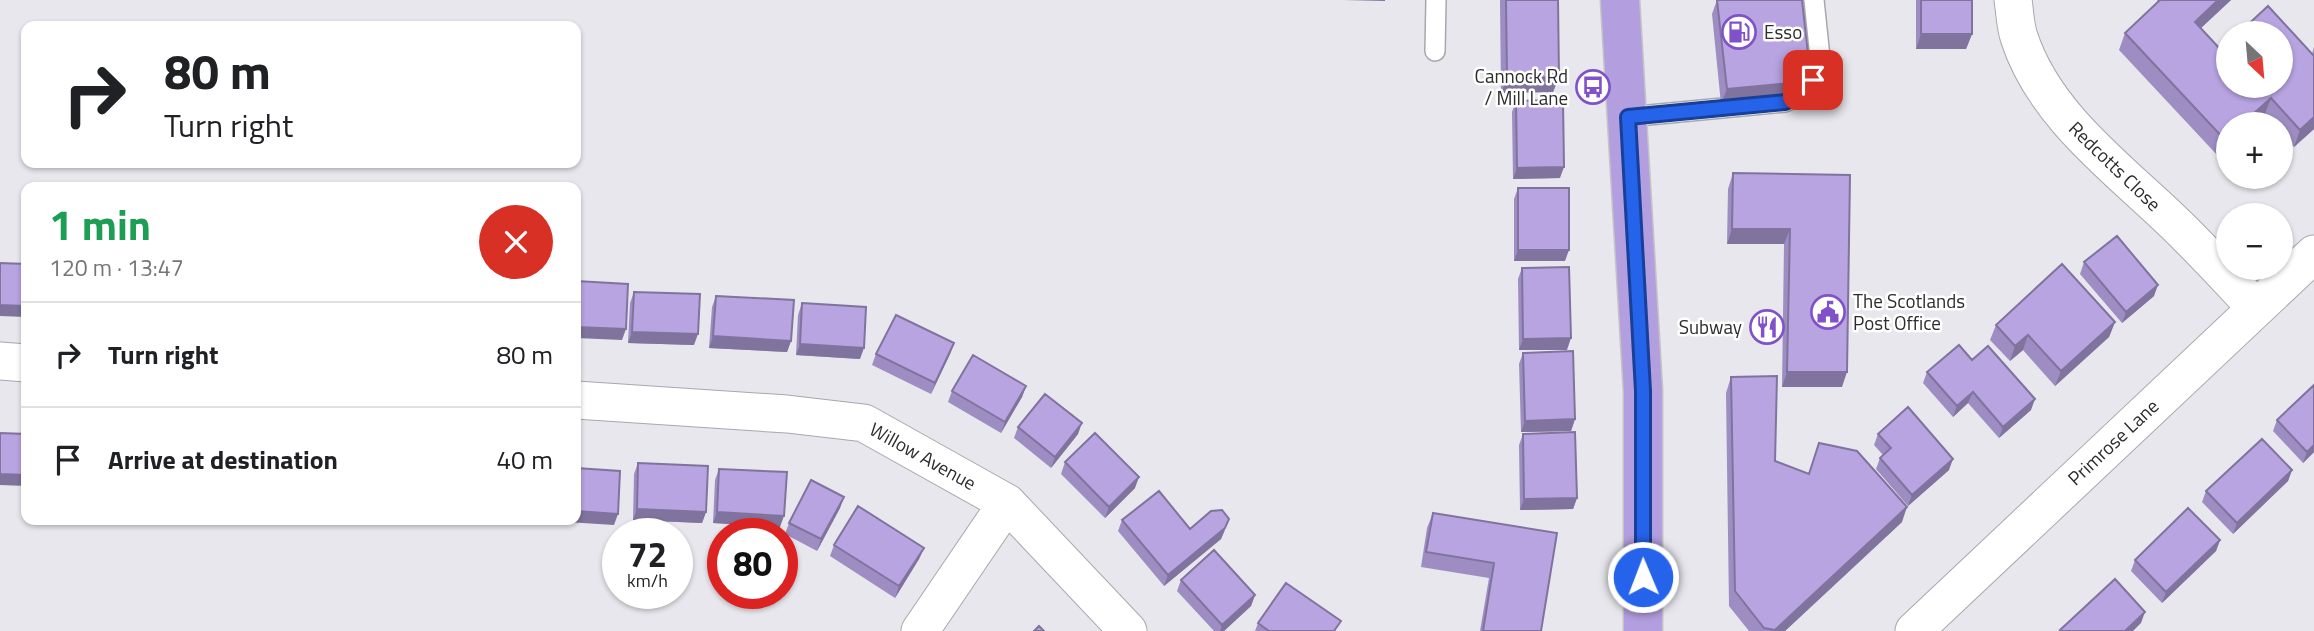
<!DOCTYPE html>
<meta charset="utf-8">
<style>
:root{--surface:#fff;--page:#f6f6f6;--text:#202124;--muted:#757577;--line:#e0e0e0}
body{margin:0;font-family:"Titillium Web",sans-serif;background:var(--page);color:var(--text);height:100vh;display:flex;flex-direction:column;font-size:26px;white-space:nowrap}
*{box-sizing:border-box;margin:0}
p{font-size:23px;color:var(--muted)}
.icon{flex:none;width:38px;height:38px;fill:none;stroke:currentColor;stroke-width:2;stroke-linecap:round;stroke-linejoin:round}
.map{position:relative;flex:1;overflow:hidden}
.drawer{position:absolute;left:21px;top:182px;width:560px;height:343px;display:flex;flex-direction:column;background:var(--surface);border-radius:14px;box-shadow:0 2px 5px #0004}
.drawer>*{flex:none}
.guide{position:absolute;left:21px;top:21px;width:560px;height:147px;border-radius:14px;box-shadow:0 2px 5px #0004;background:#fff;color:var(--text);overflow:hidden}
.needle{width:46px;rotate:154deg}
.tools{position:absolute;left:2216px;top:21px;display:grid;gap:14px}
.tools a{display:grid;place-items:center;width:77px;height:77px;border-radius:50%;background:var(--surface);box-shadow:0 2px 5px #0004;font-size:35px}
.speed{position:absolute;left:602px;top:518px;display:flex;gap:14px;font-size:35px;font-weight:700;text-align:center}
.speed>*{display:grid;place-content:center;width:91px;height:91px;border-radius:50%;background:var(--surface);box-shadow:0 2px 5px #0004;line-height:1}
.speed small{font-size:18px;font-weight:400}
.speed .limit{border:10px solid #d22;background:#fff;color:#111}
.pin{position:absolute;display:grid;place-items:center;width:60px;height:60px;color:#fff;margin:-30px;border-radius:14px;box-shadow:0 4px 10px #0006}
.me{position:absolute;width:77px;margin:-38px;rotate:359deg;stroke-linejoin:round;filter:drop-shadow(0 0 5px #0008)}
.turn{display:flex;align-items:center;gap:24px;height:147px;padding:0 28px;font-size:32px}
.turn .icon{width:91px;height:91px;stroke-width:2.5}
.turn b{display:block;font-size:49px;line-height:60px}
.round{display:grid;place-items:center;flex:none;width:74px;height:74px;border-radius:37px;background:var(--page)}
.head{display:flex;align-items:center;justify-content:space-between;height:119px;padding:0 28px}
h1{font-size:42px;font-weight:700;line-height:52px;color:#1e9e55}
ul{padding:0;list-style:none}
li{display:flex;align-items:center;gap:21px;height:105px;padding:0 28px;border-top:2px solid var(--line)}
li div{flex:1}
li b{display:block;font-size:26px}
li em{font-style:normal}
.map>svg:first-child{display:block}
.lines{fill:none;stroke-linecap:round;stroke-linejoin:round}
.lane-casing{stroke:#a9a7ad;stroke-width:22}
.street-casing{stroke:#a9a7ad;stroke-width:39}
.highway-casing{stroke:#c4c4c4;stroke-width:41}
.lane{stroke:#fff;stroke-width:19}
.street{stroke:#fff;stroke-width:37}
.highway{stroke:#b39edf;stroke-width:38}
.wall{fill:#9d8dc2}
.shaded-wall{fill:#80739e}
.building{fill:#b7a4e1;stroke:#80739e;stroke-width:2}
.route-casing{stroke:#184099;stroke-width:18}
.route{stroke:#2563eb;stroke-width:12}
.labels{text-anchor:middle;stroke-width:5;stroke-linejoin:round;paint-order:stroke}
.poi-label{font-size:19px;fill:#2c2b2d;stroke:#fff;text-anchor:start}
.street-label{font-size:19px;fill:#2c2b2d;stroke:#fff}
</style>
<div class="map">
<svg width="2314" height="631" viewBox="0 0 2314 631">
<rect width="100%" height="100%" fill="#e8e7ed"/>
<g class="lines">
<g class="lane-casing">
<path id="lane" d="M1435,51L1436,0
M1628,117L1785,102L1806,93L1821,67L1814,0"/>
</g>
<g class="street-casing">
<path id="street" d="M2013,0C2015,12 2015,25 2019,37C2043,112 2112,164 2167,216C2198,245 2227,277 2256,308
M0,361L26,363
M576,400L787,414L864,423L1007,503L1128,631
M920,631L1007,503
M1914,631L2314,254"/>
</g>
<g class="highway-casing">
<path id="highway" d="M1620,0L1643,391V631"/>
</g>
<use href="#lane" class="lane"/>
<use href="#street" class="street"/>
<use href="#highway" class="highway"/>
</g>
<path class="wall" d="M1500,0H1558L1559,77L1553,92L1501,93Z
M1717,0L1805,96L1721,104L1712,14Z
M1916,0H1972V34L1966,49H1916Z
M2157,0H2231L2201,28L2221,50L2312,54L2314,47V129L2294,147L2280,133V124H2272L2264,116L2255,124H2228V149L2219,157L2119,50L2125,33L2158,2Z
M1516,101L1560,178L1513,179L1512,112Z
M1733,173L1850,175L1842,387H1782L1784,244H1727L1728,189Z
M1518,188L1565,261H1514V199Z
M2084,262L2154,296L2122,323L2080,274Z
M1522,268L1567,350H1519L1518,279Z
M634,292L694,345L628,343L630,303Z
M716,296L791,341L787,352L709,348L712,307Z
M802,303L860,359L796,355L798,315Z
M2115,322L2109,337L2055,386L2023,350L2010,361L1990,340L1996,325Z
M954,343L950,354L931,394L872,365L876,354Z
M1523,353L1575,419L1571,431L1521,432L1519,364Z
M1972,360L2031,410L1999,438L1968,403L1953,417L1923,383L1927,372Z
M1731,377L1775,461L1809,474L1819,443L1902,522L1785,631H1749L1729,606L1726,393Z
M2314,385V452L2303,463L2273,431L2277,420Z
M1026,386L1022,397L1001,433L948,402L952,391Z
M1018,427L1078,434L1051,468L1014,438Z
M1523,434L1577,498L1573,509L1520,510L1519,445Z
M1878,434L1949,470L1908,506L1876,469L1880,458L1883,455L1874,445Z
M1065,462L1135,488L1105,518L1061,474Z
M638,463L706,512L702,523L633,520L634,474Z
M719,469L780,527L713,523L715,480Z
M2292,470L2288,481L2233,534L2202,502L2206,491Z
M844,497L840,508L817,551L785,534L789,523Z
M1433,513L1557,533L1541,631H1480L1489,578L1421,567L1427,528Z
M1122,520L1190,529L1225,530L1221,539L1164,586L1118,531Z
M2220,540L2216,551L2162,603L2131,571L2135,560Z
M834,545L924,548L919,559L895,598L830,556Z
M1181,580L1255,595L1251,606L1224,631H1214L1177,591Z
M1258,623L1337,631H1255Z"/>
<path class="shaded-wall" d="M1344,0H1385V1Z
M2218,0H2231L2188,40L2195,22Z
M1921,34H1972L1966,49H1916Z
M1559,77L1553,92L1501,93L1507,78Z
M1811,81L1805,96L1721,104L1727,89Z
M2271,98L2264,116L2255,124H2242Z
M2314,117V129L2294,147L2300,130Z
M2228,137V149L2219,157L2225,140Z
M1564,167L1560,178L1513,179L1517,168Z
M1732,229H1790L1784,244H1727Z
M1518,250H1569L1565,261H1514Z
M2158,285L2154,296L2122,323L2126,312Z
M0,305L26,306V317L0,316Z
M2115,322L2109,337L2055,386L2061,371Z
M576,327L626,329L622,340L576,338Z
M632,332L698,334L694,345L628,343Z
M2028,335L2023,350L2010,361L2015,346Z
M713,336L791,341L787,352L709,348Z
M1571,338L1567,350H1519L1523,339Z
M954,343L950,354L931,394L935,383Z
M800,344L864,348L860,359L796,355Z
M1787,372H1847L1842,387H1782Z
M1026,386L1022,397L1001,433L1005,422Z
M1973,392L1968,403L1953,417L1957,406Z
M2035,399L2031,410L1999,438L2003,427Z
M1575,419L1571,431L1521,432L1525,421Z
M1082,423L1078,434L1051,468L1055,457Z
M2314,445V452L2303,463L2307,452Z
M1953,459L1949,470L1908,506L1912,495Z
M2292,470L2288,481L2233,534L2237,523Z
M0,474L26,475V486L0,485Z
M1139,477L1135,488L1105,518L1109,507Z
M844,497L840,508L817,551L821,539Z
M1577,498L1573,509L1520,510L1524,499Z
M1907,507L1902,522L1785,631H1775Z
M637,509L706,512L702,523L633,520Z
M576,511L618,514L614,525L551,521L552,520H576Z
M717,512L784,516L780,527L713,523Z
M1229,519L1221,539L1164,586L1168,575Z
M2220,540L2216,551L2162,603L2166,592Z
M924,548L919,559L895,598L899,586Z
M1255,595L1251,606L1224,631H1220L1222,625Z
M2145,612L2141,623L2133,631H2125Z"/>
<path class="building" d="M1506,0H1558L1559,77L1507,78Z
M1717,0H1802L1811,81L1727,89Z
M1921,0H1972V34H1921Z
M2160,0H2218L2195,22L2221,50L2228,44V86H2280V33H2239L2268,6L2314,56V117L2300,130L2271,98L2242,124H2228V137L2225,140L2125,33Z
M1563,100L1564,167L1517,168L1516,101Z
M1733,173L1850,175L1847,372H1787L1790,229H1732Z
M1518,188H1569V250H1518Z
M2117,236L2158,285L2126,312L2084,262Z
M0,263L26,264V306L0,305Z
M2062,264L2115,322L2061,371L2028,335L2015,346L1996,325Z
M1569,267L1571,338L1523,339L1522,268Z
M576,281L628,284L626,329L576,327Z
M634,292L700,294L698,334L632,332Z
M716,296L794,300L791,341L713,336Z
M802,303L866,307L864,348L800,344Z
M896,315L954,343L935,383L876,354Z
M1959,345L1972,360L1988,346L2035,399L2003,427L1973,392L1957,406L1927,372Z
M1573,351L1575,419L1525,421L1523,353Z
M973,355L1026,386L1005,422L952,391Z
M1777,376L1775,461L1809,474L1819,443L1857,451L1907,507L1775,630L1764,628L1735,591L1731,377Z
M2314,385V445L2307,452L2277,420Z
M1045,394L1082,423L1055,457L1018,427Z
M1908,407L1953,459L1912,495L1880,458L1891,448L1878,434Z
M1575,432L1577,498L1524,499L1523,434Z
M0,433L26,434V475L0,474Z
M1095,433L1139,477L1109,507L1065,462Z
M2262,439L2292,470L2237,523L2206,491Z
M638,463L708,466L706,512L637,509Z
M576,468L620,471L618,514L576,511Z
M719,469L787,472L784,516L717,512Z
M811,480L844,497L821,539L789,523Z
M1159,491L1190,529L1211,511L1222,510L1229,519L1225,528L1168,575L1122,520Z
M858,506L924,548L899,586L834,545Z
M2188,508L2220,540L2166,592L2135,560Z
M1433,513L1557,533L1541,631H1483L1494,563L1426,552Z
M1214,550L1255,595L1222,625L1181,580Z
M2115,579L2145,612L2125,631H2062L2060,630Z
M1286,583L1341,621L1334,631H1269L1258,623Z
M1039,626L1044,631H1034Z"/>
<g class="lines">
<g class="route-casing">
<path id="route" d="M1643,577V391L1628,117L1785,102L1806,93L1813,80"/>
</g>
<use href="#route" class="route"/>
</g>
<defs>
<g id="fuel-ring" transform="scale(1.75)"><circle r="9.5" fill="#fff" stroke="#8151c9" stroke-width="1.5"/><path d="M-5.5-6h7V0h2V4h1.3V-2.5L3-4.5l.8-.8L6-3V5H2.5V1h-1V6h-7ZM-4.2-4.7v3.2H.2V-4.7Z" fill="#8151c9"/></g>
<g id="bus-ring" transform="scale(1.75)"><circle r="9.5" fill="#fff" stroke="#8151c9" stroke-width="1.5"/><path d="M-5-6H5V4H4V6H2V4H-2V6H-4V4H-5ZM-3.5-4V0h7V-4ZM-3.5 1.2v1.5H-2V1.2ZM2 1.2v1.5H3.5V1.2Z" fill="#8151c9"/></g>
<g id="civic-ring" transform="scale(1.75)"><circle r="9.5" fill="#fff" stroke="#8151c9" stroke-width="1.5"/><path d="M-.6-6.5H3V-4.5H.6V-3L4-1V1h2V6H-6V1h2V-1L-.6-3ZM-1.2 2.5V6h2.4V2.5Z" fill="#8151c9"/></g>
<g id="restaurant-ring" transform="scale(1.75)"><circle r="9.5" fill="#fff" stroke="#8151c9" stroke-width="1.5"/><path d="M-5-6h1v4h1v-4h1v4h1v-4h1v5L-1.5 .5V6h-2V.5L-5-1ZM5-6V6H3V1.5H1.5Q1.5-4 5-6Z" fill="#8151c9"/></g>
</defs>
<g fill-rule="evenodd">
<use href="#fuel-ring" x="1739" y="32"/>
<use href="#bus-ring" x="1593" y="87"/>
<use href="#civic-ring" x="1828" y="312"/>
<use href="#restaurant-ring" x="1767" y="327"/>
</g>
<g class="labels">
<g class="poi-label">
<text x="1764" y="39">Esso</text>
<text x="1568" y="83" text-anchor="end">Cannock Rd<tspan x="1568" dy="22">/ Mill Lane</tspan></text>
<text x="1853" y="308">The Scotlands<tspan x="1853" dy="22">Post Office</tspan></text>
<text x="1742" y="334" text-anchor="end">Subway</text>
</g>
<g class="street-label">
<text transform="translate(2115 166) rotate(44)" y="7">Redcotts Close</text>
<text transform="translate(2113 442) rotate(-43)" y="7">Primrose Lane</text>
<text transform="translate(923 456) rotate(29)" y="7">Willow Avenue</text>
</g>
</g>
</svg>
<div class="tools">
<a><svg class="needle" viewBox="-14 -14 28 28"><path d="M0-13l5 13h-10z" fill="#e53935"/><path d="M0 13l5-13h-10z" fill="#757577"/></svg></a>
<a>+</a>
<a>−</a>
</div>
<div class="speed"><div>72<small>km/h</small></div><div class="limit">80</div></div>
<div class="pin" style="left:1813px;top:80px;background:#d93025"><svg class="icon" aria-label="arrive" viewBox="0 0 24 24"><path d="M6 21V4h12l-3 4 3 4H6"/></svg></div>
<svg class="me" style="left:1643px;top:577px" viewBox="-20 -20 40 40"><circle r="17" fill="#2563eb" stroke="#fff" stroke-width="3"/><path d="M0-11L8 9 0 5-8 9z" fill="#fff"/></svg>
<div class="guide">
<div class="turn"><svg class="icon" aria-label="right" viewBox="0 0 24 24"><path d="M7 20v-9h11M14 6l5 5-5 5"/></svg><div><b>80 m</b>Turn right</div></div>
</div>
<section class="drawer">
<div class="head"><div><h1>1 min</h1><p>120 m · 13:47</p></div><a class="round" style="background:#d93025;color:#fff"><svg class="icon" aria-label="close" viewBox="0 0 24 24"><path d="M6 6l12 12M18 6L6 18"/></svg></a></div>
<ul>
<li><svg class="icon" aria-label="right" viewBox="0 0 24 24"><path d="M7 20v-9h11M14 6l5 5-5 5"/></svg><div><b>Turn right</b></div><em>80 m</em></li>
<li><svg class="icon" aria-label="arrive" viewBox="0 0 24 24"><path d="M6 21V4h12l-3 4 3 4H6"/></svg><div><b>Arrive at destination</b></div><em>40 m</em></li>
</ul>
</section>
</div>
